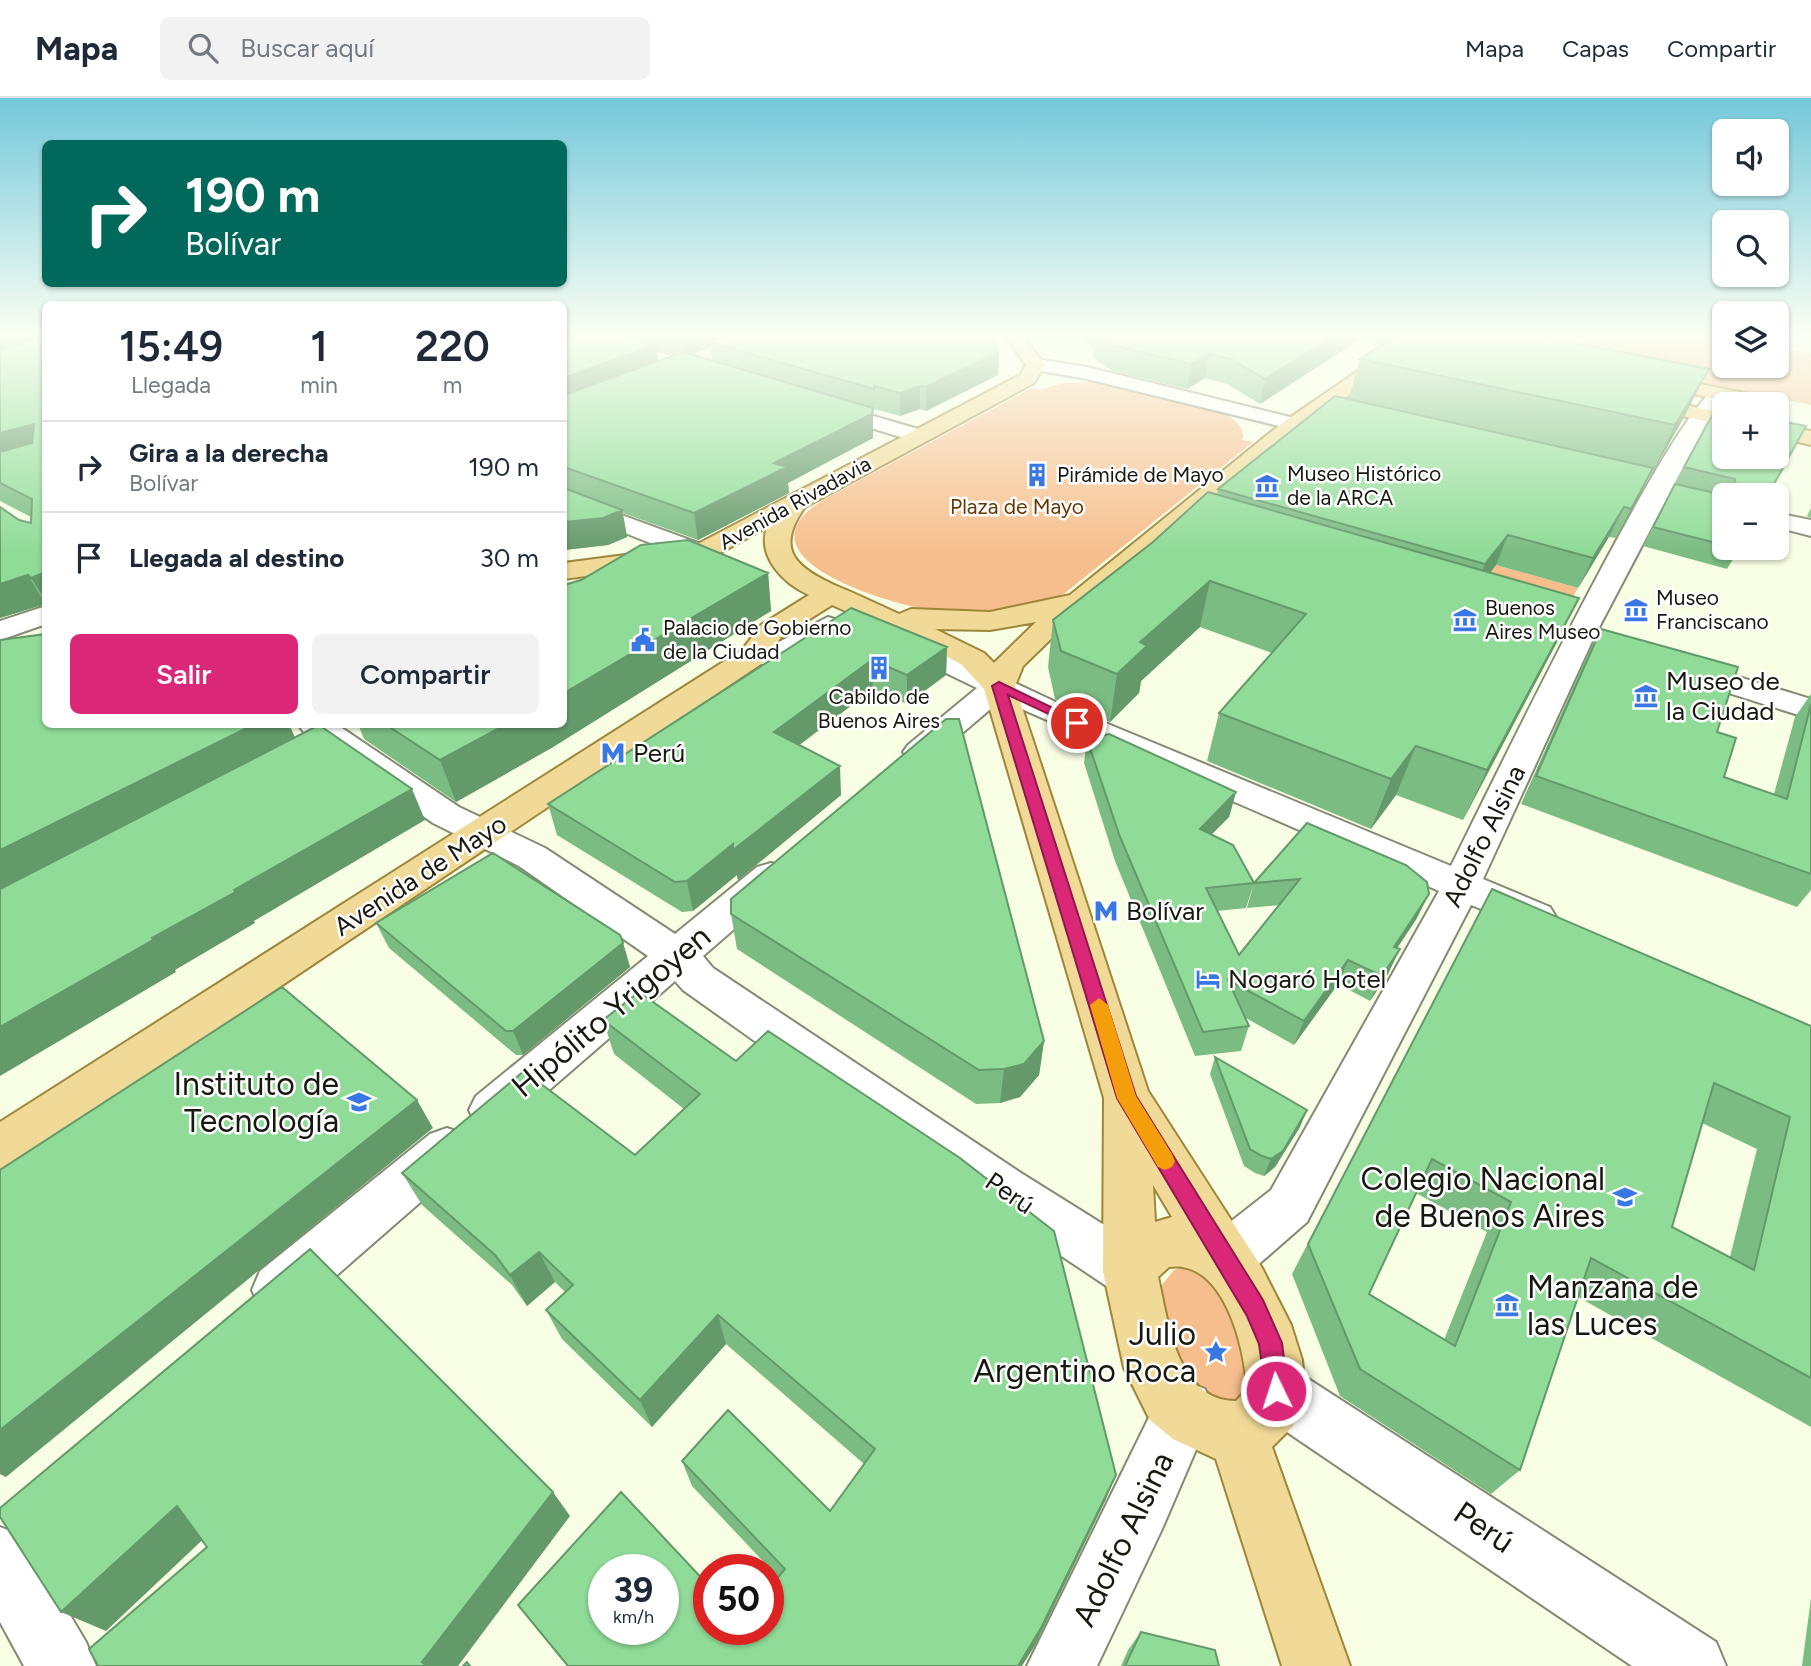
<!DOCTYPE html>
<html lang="es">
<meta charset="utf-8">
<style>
:root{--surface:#fff;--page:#f2f2f3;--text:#1f2937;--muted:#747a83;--line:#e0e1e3;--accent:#db2777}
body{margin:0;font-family:Figtree,sans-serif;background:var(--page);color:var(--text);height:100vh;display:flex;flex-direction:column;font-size:26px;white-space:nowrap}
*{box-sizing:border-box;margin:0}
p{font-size:23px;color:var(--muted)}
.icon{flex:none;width:38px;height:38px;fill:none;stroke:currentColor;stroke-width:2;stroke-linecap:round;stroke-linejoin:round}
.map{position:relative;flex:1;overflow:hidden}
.details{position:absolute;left:42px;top:203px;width:525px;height:427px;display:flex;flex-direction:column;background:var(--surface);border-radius:10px;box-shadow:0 2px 5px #0004}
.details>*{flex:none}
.banner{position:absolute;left:42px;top:42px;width:525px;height:147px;border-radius:10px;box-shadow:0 2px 5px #0004;background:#00695c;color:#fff;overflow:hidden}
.buttons{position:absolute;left:1712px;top:21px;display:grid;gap:14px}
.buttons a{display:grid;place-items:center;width:77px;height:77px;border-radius:10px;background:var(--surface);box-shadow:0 2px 5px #0004;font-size:35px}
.speed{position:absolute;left:588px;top:1456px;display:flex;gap:14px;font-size:35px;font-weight:700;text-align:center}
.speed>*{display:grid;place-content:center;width:91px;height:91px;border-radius:50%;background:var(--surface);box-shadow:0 2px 5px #0004;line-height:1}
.speed small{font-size:18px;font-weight:400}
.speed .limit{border:10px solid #d22;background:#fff;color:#111}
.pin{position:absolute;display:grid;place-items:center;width:60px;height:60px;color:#fff;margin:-30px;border:4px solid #fff;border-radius:50%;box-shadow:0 2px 7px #0007}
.me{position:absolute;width:77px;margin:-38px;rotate:356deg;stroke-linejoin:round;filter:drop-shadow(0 0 5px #0008)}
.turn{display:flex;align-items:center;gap:24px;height:147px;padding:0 28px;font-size:32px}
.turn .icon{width:91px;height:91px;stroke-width:2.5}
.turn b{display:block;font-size:49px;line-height:60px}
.eta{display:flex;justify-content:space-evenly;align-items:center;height:119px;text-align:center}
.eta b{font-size:42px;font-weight:600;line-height:49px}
.action{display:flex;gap:14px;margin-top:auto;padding:14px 28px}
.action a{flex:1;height:80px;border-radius:10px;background:var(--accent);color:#fff;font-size:28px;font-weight:600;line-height:80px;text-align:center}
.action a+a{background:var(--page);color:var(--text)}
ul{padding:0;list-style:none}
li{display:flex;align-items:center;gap:21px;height:91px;padding:0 28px;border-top:2px solid var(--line)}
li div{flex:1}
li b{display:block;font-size:26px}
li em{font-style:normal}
header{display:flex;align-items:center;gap:42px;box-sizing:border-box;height:98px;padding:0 35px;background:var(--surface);border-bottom:2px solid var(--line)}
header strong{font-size:33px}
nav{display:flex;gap:38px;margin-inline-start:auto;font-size:24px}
.search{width:490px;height:63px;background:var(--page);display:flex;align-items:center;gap:18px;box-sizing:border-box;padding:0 24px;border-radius:10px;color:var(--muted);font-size:26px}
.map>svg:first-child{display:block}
.green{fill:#f6be8d}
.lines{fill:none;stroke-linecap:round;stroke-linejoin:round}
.minor-casing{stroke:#848a73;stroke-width:4}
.major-casing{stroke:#9e863a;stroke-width:4}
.minor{fill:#fff;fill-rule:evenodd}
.major{fill:#f1d997;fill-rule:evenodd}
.wall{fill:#7bbc82;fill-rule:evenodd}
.shaded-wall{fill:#64996a}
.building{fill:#8fdb97;stroke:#64996a;stroke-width:2;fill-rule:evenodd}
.route{fill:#db2777;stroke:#8e194d;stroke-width:2}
.slow{fill:#f59e0b}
.labels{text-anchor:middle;stroke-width:5;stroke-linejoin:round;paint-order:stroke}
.far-poi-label{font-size:21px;fill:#171910;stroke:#fff;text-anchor:start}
.far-street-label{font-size:21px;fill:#171910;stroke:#fff}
.far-park-label{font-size:21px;fill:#663700;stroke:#fff}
.poi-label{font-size:26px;fill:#171910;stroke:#fff;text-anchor:start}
.street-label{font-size:26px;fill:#171910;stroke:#fff}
.near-street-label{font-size:32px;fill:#171910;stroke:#fff}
.near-poi-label{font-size:32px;fill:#171910;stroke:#fff;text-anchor:end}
</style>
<header>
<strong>Mapa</strong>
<div class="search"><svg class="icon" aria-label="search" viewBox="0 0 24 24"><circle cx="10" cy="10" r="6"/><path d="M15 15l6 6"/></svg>Buscar aquí</div>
<nav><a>Mapa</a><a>Capas</a><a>Compartir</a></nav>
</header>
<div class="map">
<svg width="1811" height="1568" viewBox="0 0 1811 1568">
<rect width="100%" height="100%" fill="#f7fee4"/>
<path class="green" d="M1538,237H1702L1724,240V268H1776V249L1811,255V307L1573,258Z
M1106,284C1131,290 1255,306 1242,342L1253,344L1065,495C1029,513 984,517 944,514C898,510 725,460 825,401L1032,290L1040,292L1063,285Z
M1496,467L1578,490L1558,524L1472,498Z
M1187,1167L1212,1171L1268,1277L1230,1318L1174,1275L1161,1188L1174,1172Z"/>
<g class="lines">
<g class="minor-casing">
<path id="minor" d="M574,237H601L722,273L725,277L715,283L708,281L577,241Z
M1036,261L1087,269L1302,322L1306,326L1295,332L1087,281L1029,271L1027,267L1029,263Z
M1718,290L1728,296L1710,318L1594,539L1483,781L1550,809L1556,819L1550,829L1536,833L1471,807L1307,1124L1244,1179L1225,1186L1206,1179L1199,1161L1206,1143L1271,1092L1439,793L1001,602L932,661L920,664L908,661L903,654L908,647L977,590L888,547L883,541L888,535L898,532L908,535L1062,607L1451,768C1482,706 1677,300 1718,290Z
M822,303L925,333L928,338L917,344L815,313L812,309Z
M564,396L709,449L713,455L709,461H691L564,411Z
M1776,415L1811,422V438L1776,429Z
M46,508V526L0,542V523Z
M828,519L838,522L842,528L838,534C809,551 778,573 742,564L738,558L742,552L777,545Z
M1683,562L1811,601V621L1672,577L1668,571L1672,565Z
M298,626H336L459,709L545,750L675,836L757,769L771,765L785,769L790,778L785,787L703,858L713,870L1021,1075L1149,1155L1157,1173L1149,1191L1130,1199L1111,1191L985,1107L683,892L675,883L510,1026L493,1032L476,1026L469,1012L476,998L648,858L519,768L433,725L303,633Z
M447,1030L464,1036L471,1051L464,1066L298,1211L279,1218L260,1211L252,1192L260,1173L430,1036Z
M1276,1264L1296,1273L1716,1544L1726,1568H1632L1256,1313L1247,1293L1256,1273Z
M1184,1283L1205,1291L1213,1312L1162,1431L1097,1568H1027L1163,1291Z
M0,1429L23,1438L86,1544L96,1568H24L0,1524Z"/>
</g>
<g class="major-casing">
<path id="major" d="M1004,237H1022L1045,267L1034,285L805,409C773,453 798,471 839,489C859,497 879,507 899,516L911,511L990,514L1070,497L1282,325L1390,251L1397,249L1406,255L1298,335L1054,538L1023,568L1015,588L1148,993L1262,1170L1291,1227L1302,1262L1305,1293L1293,1328L1272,1349L1350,1568H1282L1216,1361L1173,1341L1150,1322L1124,1270L1103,1173L1104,1000L984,591L962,567L946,558L832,507L781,539L764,564L17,1065L0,1071V1024L742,552L761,527L809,497C783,485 757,459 767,429L709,461L564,481V465L694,448L1020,277L1026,267ZM1036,524L994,565L984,555L935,531L990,532ZM1153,1087L1172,1119L1155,1124ZM1169,1169C1224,1161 1245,1250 1247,1291L1236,1303C1176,1303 1168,1222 1158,1179Z
M1690,284L1769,300L1779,306L1776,310V306H1740L1683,294L1680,290L1683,286Z
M1636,297L1724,315V327L1629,307L1626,303Z
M1776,327L1811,333V347L1776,339Z"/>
</g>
<use href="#minor" class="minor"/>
<use href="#major" class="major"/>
</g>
<path class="wall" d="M0,237H46V506L0,520V409L19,422L31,425V419L0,403Z
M564,237H990L999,254L998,277L926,313L920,311L900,318L874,311V315H873V340L788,385L789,395L698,442L623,415L627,439L608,447L564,452ZM710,250L712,263L691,257ZM656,251L676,257L658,263Z
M1074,237H1535L1683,321L1648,381L1616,440L1609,439L1578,490L1496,467L1490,475L1579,500L1556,546L1463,722L1396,697L1371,731L1207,663L1219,615L1272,555L1200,529L1141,583L1139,595L1110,624L1055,601L1048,569L1053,522L1217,397L1218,391L1349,301L1360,261L1382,247L1359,242L1260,306L1227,286L1205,280L1187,291L1112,273L1093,259L1094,250Z
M1776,237H1811V242L1786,239L1785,241L1776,240Z
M1717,309L1768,397H1724V450H1740L1727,471L1643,448L1684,369Z
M1811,410V420L1807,418Z
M768,475L771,513L553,649L456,704L364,641L358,626H564Z
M851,510L947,549L946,577L907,606L873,591L799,647L841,697L738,782L737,777L693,813L682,814L557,737L548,706Z
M1601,531L1717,634L1724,679L1774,696L1795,619L1811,596V792L1797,809L1521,706L1587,558Z
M1087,641L1236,694L1229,719L1212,736L1254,785L1246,810L1217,813L1239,857L1280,807L1247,810L1254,785L1307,725L1417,820L1397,850L1388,876L1370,903L1338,886L1294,947L1246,920L1249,928L1241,953L1195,958L1115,763L1084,665Z
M1492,791L1811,928V1329L1578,1199L1520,1372L1491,1396L1340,1298L1292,1176ZM1702,1025L1757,1051L1730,1159L1672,1129ZM1416,1095L1487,1134L1444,1242L1369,1196Z
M731,816L1044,943L1039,977L1020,999L1000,1005L976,1006L737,851Z
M376,825L623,845L630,869L523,957H516L389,850Z
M639,894L1106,1401L1034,1549L709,1531H768L778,1479L692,1388L682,1363L830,1413L864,1366L726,1246L652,1329L562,1241L546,1212L565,1194L555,1184L527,1208L512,1187L422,1107L402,1075L635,1057L684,1011L614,956L603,922Z
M1215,959L1300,1029L1275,1069L1264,1078L1255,1075L1244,1068L1210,976Z
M1811,1500V1568H1802Z
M1141,1534L1219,1568H1121L1128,1552Z"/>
<path class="shaded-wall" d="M0,237H39L45,248L0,260Z
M682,237H743L709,244L710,250L685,259Z
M1336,237H1361L1359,242L1260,306L1265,281Z
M656,246L659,268L564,305V280Z
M999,254L998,277L926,313V289Z
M1209,256L1205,280L1187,291L1191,266Z
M1709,271L1683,321L1649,381L1675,327Z
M920,288V311L900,318V295Z
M873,310V340L788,385L789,395L698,442L694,415L774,365Z
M34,326L46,347L0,364V335Z
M1653,370L1639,399L1616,440L1631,411Z
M1624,409L1609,439L1578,490L1593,460Z
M622,412L627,439L608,447L564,452V424Z
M1508,437L1496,467L1473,497L1485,466Z
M46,474V503L31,480Z
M768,475L771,513L553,649L456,704L440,662L507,626H564V595Z
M28,477L45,506L0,520V486Z
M1210,483L1200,529L1141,583L1139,595L1110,624L1117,576L1140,544Z
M1579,500L1556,546L1463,722L1487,672Z
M947,549L946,577L907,606V577Z
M872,562L873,591L777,664L774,634Z
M255,626H289L297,644L0,795V752Z
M1416,648L1396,697L1371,731L1391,681Z
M840,668L841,697L738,782L737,777L693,813L687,783L733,746Z
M412,691L425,722L254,823L255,825L175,872L176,874L0,978V929L234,792Z
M1236,694L1229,719L1193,755L1200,731Z
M1429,796L1417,820L1382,873L1394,849Z
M623,845L630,869L523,957L513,933Z
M1400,851L1388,876L1370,903L1382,878Z
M1348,862L1338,886L1294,947L1304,923Z
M1044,943L1039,977L1020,999L1000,1005L1004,971Z
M417,1002L433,1030L6,1379L0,1376V1332Z
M1307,1012L1300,1029L1275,1069L1264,1078L1271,1061Z
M539,1154L555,1184L527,1208L510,1177Z
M718,1217L726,1246L652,1329L640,1302Z
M1116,1377L1106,1401L1034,1549L1022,1568H1018Z
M553,1394L570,1418L458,1568H426L422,1564Z
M177,1408L213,1432L106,1533L61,1514Z"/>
<path class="building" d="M36,237H46V474L31,480L28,477L0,486V409L19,422L31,425L32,401L0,385V354L32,345L34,326L0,335V251L35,242Z
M564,237H623L656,246L564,280Z
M731,237H990L999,254L926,289L920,288L900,295L874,288V291L709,244Z
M1098,237H1336L1265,281L1231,261L1209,256L1191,266L1115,248Z
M1397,237H1535L1709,271L1675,327L1360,261Z
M683,254L873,310L872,316L774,365L787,369L694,415L564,369V297Z
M1335,298L1653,370L1631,411L1624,409L1593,460L1508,437L1485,466L1218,391Z
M1717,309L1724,310V359H1776V319L1783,320L1785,324L1806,328L1768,397H1737L1735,381L1684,369Z
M1675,386L1724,397V447L1653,429Z
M564,390L622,412L603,420L564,424Z
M1208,394L1579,500L1487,672L1416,648L1391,681L1219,615L1306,516L1210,483L1140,544L1147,548L1117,576L1061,553L1053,522L1153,444Z
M688,442L768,475L564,595V487L581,482L641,447Z
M851,510L947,549L907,577L872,562L774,634L840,668L733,752V746L687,783L675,784L548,706Z
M1601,531L1738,569L1717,634L1736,640L1724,679L1787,701L1811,606V776L1536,678Z
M46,536V626H255L0,752V542Z
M946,621H959L1044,943L1024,966L1004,971L979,972L731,816V801Z
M385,626H507L440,662Z
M319,627L412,691L234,792L236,794L152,840L153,842L0,929V791Z
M1109,636L1236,694L1200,731L1233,747L1254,785L1206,790L1239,857L1300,781L1254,785L1307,725L1406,767L1427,784L1429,796L1394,849L1400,851L1382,878L1348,862L1304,923L1228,882L1249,928L1203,934L1120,739L1087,641Z
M493,755L620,837L623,845L513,933H506L376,825Z
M1492,791L1811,928V1280L1591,1160L1520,1372L1360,1271L1308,1146ZM1714,985L1790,1019L1754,1172L1672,1129ZM1432,1061L1511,1104L1455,1248L1369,1196Z
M282,889L417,1002L0,1332V1072Z
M639,894L736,963L768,933L960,1060L1054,1133L1116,1377L1041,1530L1018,1568H568L518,1507L621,1394L709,1488V1531H768V1491L785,1471L682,1363L728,1312L830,1413L875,1351L718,1217L640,1302L546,1212L573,1187L539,1154L510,1177L495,1157L402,1075L524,973L635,1057L700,996L603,922ZM604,1472H663V1531H604Z
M1215,959L1307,1012L1283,1053L1271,1061L1262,1058L1250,1051Z
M310,1151L553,1394L422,1564L426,1568H98L89,1551L207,1449L177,1408L61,1514L0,1419V1410Z
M1141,1534L1215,1552L1219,1568H1125Z
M467,1564L470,1568H463Z"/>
<linearGradient id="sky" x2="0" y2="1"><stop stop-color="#74c8db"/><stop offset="0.52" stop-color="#fbfff3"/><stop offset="1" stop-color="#fbfff3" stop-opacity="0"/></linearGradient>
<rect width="1811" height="456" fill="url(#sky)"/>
<path class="route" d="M999,584L1084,625L1072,627L1008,597L1136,998L1263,1202L1282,1245L1288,1293L1284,1302L1276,1305L1267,1302L1259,1246L1247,1218L1117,1000L992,588Z"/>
<path class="slow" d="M1099,900L1108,907L1136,998L1172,1056L1175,1063L1172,1069L1165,1072L1158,1069L1117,1000L1090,907Z"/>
<defs>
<g id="building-bare" transform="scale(1.89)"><path d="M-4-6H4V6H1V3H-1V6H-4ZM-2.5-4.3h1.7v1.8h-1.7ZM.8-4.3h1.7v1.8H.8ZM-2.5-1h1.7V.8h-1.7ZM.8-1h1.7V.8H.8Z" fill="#3977e5" stroke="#fff" stroke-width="2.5" paint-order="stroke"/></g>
<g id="museum-bare" transform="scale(1.89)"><path d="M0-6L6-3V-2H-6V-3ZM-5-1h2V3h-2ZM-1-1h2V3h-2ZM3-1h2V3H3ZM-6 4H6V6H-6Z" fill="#3977e5" stroke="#fff" stroke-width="2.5" paint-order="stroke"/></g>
<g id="civic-bare" transform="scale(1.89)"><path d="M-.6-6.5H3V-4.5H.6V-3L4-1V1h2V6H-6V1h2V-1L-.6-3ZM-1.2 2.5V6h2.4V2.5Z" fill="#3977e5" stroke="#fff" stroke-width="2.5" paint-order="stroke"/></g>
<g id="metro-bare" transform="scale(1.89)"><path d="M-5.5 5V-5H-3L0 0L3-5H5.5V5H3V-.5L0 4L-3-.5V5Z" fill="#3977e5" stroke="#fff" stroke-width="2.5" paint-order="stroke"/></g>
<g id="hotel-bare" transform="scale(1.89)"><path d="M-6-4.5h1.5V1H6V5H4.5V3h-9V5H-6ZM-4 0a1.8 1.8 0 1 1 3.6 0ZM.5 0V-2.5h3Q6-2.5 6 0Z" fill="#3977e5" stroke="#fff" stroke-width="2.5" paint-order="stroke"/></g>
<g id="university-bare" transform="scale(1.89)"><path d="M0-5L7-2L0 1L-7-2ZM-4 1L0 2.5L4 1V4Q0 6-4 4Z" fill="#3977e5" stroke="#fff" stroke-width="2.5" paint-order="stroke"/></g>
<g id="school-bare" transform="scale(1.89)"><path d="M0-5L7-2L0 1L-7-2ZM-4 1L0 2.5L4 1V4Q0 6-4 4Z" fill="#3977e5" stroke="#fff" stroke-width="2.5" paint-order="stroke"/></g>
<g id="sight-bare" transform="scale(1.89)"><path d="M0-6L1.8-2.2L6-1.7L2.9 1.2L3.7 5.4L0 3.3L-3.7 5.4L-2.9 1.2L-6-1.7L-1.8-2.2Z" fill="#3977e5" stroke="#fff" stroke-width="2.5" paint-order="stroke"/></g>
</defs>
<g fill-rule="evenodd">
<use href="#building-bare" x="1037" y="377"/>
<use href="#museum-bare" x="1267" y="388"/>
<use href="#museum-bare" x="1636" y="512"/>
<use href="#museum-bare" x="1465" y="522"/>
<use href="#civic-bare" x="643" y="542"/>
<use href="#building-bare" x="879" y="570"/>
<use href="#museum-bare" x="1646" y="598"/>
<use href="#metro-bare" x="613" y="655"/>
<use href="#metro-bare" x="1106" y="813"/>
<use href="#hotel-bare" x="1208" y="881"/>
<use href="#university-bare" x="359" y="1004"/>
<use href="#school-bare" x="1625" y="1099"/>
<use href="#museum-bare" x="1507" y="1207"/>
<use href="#sight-bare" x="1216" y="1254"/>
</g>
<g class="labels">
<g class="far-poi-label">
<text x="1287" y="383">Museo Histórico<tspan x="1287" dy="24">de la ARCA</tspan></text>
<text x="1057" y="384">Pirámide de Mayo</text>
<text x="1656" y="507">Museo<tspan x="1656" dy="24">Franciscano</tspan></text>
<text x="1485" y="517">Buenos<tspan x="1485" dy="24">Aires Museo</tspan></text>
<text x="663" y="537">Palacio de Gobierno<tspan x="663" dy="24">de la Ciudad</tspan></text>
<text x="879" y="606" text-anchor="middle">Cabildo de<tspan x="879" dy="24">Buenos Aires</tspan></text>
</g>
<g class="far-street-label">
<text transform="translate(795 405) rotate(-29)" y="7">Avenida Rivadavia</text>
</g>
<g class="far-park-label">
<text x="1017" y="416">Plaza de Mayo</text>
</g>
<g class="poi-label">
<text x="1666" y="592">Museo de<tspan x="1666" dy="30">la Ciudad</tspan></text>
<text x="633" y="664">Perú</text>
<text x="1126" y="822">Bolívar</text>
<text x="1228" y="890">Nogaró Hotel</text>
</g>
<g class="street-label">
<text transform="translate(1484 738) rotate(-64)" y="9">Adolfo Alsina</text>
<text transform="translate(420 777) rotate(-33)" y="9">Avenida de Mayo</text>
<text transform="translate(1010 1095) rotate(34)" y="9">Perú</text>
</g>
<g class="near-street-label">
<text transform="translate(611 913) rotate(-40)" y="11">Hipólito Yrigoyen</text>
<text transform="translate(1484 1429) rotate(34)" y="11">Perú</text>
<text transform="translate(1123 1441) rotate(-64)" y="11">Adolfo Alsina</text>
</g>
<g class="near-poi-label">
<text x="339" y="997">Instituto de<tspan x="339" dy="37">Tecnología</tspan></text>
<text x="1605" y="1092">Colegio Nacional<tspan x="1605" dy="37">de Buenos Aires</tspan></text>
<text x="1527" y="1200" text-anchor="start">Manzana de<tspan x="1527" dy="37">las Luces</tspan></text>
<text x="1196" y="1247">Julio<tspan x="1196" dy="37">Argentino Roca</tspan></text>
</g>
</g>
</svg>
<div class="buttons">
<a><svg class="icon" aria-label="sound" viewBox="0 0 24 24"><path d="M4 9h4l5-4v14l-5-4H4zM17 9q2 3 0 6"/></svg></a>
<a><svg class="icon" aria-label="search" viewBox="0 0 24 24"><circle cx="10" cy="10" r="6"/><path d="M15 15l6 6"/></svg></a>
<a><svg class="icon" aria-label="layers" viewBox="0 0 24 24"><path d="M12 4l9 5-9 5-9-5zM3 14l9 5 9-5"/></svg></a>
<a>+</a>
<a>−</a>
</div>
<div class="speed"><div>39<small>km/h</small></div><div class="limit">50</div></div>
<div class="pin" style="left:1077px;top:625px;background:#d93025"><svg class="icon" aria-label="arrive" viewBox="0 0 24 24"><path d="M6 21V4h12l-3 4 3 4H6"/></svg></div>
<svg class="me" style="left:1276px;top:1293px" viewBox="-20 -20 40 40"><circle r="17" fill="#db2777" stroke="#fff" stroke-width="3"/><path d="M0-11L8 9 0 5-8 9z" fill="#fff"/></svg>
<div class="banner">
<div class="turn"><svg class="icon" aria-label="right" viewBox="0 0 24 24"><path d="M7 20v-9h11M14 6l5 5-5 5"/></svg><div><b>190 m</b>Bolívar</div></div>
</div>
<section class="details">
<div class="eta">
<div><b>15:49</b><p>Llegada</p></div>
<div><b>1</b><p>min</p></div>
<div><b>220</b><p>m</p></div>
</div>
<ul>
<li><svg class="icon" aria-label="right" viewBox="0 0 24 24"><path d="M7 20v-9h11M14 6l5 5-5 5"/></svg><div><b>Gira a la derecha</b><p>Bolívar</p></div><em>190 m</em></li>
<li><svg class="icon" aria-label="arrive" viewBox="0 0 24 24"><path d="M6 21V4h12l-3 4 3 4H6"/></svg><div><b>Llegada al destino</b></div><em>30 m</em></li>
</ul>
<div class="action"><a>Salir</a><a>Compartir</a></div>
</section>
</div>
